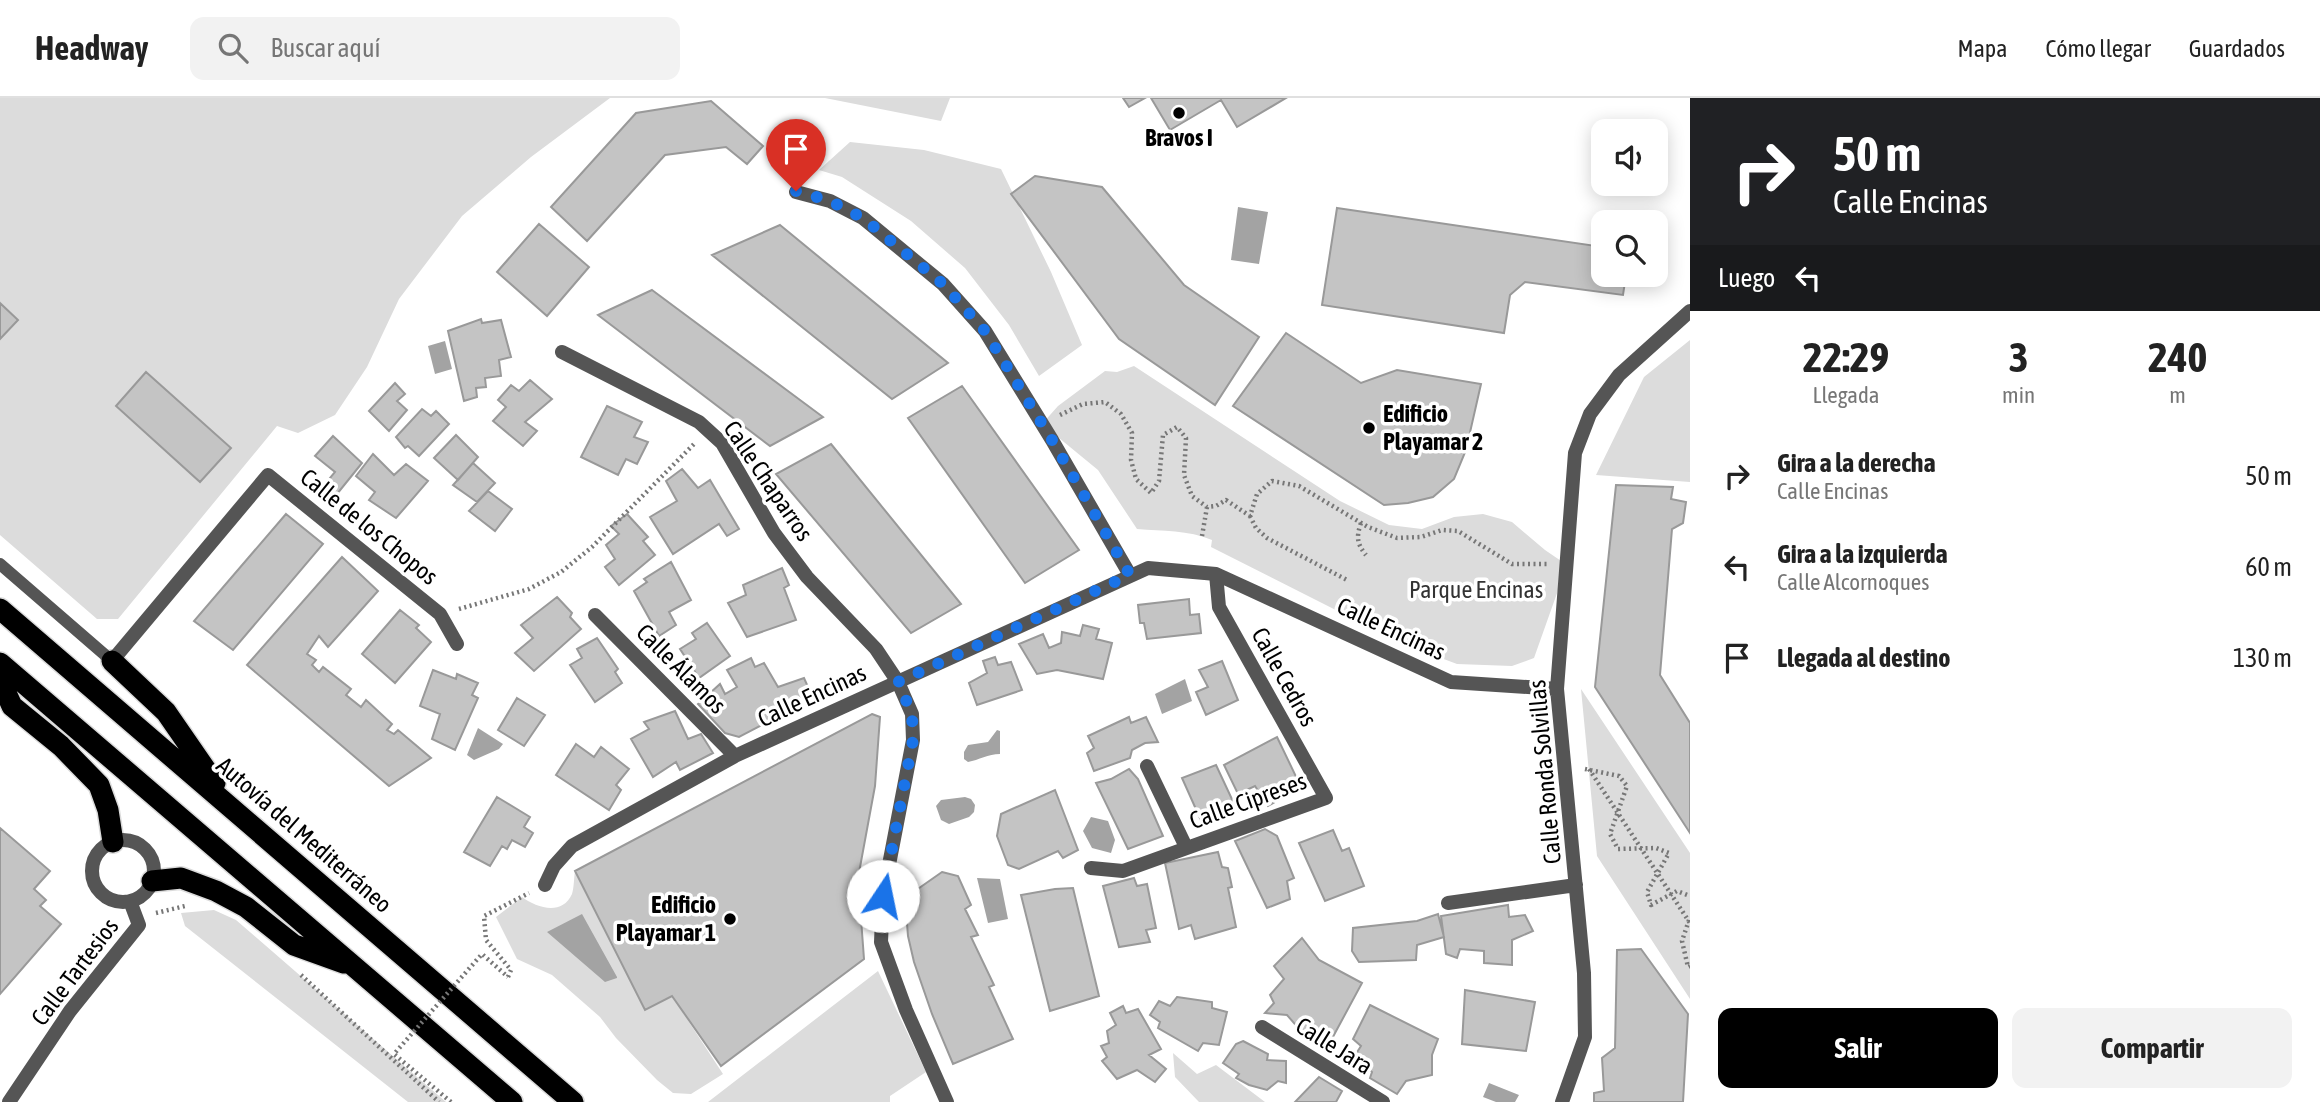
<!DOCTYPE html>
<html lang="es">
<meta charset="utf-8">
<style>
:root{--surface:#fff;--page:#f2f2f2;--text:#222;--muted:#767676;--line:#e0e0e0;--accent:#000}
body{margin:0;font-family:"Asap Condensed",sans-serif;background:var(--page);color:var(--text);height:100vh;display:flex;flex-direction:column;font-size:26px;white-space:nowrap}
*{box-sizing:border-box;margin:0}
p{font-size:23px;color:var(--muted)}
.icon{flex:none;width:38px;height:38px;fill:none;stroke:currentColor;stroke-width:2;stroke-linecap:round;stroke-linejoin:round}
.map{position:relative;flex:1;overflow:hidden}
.panel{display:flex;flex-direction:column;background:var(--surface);width:630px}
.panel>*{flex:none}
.top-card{background:#202124;color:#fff;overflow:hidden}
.controls{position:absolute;left:1591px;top:21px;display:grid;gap:14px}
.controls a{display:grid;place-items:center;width:77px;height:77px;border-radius:14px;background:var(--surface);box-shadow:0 4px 18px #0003;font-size:35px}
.pin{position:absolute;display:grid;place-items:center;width:60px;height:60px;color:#fff;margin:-72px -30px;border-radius:50% 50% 50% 0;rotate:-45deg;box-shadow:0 0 7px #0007}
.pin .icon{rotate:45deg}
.me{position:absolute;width:77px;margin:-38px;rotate:11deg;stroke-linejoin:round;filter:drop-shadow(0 0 5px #0008)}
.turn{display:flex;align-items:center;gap:24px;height:147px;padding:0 28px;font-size:32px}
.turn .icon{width:91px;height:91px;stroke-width:2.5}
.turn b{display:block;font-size:49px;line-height:60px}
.then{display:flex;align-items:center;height:66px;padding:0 28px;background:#0003;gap:14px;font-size:26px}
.eta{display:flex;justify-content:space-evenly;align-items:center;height:119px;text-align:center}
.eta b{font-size:42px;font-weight:700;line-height:49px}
.button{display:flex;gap:14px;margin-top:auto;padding:14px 28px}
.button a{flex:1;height:80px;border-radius:14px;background:var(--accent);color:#fff;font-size:28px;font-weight:700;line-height:80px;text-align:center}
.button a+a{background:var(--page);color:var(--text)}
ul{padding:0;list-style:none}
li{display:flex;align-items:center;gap:21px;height:91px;padding:0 28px}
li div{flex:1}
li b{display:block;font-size:26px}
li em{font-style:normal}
header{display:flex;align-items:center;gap:42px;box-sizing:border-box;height:98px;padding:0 35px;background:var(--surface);border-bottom:2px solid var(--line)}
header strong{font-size:33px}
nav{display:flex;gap:38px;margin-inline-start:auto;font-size:24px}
.search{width:490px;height:63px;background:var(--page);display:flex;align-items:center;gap:18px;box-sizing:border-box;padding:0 24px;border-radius:14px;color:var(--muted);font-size:26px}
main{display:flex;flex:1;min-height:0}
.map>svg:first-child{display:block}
.green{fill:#dcdcdc}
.water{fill:#a3a3a3}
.building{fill:#c4c4c4;stroke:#999;stroke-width:2}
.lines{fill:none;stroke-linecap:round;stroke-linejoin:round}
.highway-casing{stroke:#dbdbdb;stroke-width:24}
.path{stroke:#777;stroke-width:4.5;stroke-dasharray:2 3.5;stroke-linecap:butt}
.lane{stroke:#555;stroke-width:12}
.street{stroke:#555;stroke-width:14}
.highway{stroke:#000;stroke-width:21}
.path-bridge{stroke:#777;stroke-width:4.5;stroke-dasharray:2 3.5;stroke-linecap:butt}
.route{stroke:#1a73e8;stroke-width:12;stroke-dasharray:0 21.6}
.poi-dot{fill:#000;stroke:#fff;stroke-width:2.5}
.labels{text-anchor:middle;stroke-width:7;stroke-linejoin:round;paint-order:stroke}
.poi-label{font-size:24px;font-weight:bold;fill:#000;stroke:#fff}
.street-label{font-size:24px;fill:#000;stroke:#fff}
.park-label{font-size:24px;fill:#333;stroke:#fff}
</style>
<header>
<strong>Headway</strong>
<div class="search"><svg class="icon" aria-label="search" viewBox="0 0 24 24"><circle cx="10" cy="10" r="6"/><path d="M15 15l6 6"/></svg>Buscar aquí</div>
<nav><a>Mapa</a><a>Cómo llegar</a><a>Guardados</a></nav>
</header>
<main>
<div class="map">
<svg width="1690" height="1004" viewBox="0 0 1690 1004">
<rect width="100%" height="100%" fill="#fff"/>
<path class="green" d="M0,0H610L531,59L462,118L399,201L367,269L335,317L298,335L277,328L118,521H97L0,437Z
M825,0H950L941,23Z
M850,44L924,52L1001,71L1051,174L1082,247L1039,278L1009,227L965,170L911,123L842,79L819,72Z
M1690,242V384L1596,377L1644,279Z
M1134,268L1340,403L1389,427L1422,431L1454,419L1483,416L1512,424L1545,452L1567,467L1534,560L1512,568L1457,566L1401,545L1211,449L1212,442C1188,432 1163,433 1137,431L1098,372L1042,326L1058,308L1105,273L1117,274Z
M1581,591L1690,755V901L1597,758Z
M575,773L645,912L672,898L723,976L691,996L673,995L657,982L616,940L600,919L552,877L517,861L496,819L522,799C537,810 562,818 572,796C574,790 574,779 575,773Z
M214,812L236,822L446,1004H408L185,828L181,815Z
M878,873L926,974L890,998V1004H708Z
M1173,955L1197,976L1216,967L1265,1004H1199L1175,979Z"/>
<path class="water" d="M1238,109L1268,114L1259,166L1231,162Z
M445,243L452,271L435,276L428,248Z
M1185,581L1192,603L1162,616L1155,596Z
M478,630L503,646L499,651L474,662L467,657Z
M997,632L1000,633V656C988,656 979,662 968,664L964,661V654L968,647L988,644Z
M965,699L971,701L975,707L974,714L969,719L949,726L941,722L936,708L941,702Z
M1091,719L1108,723L1115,742L1111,755L1092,750L1083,733Z
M977,780L1000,781L1008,821L988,825Z
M582,816L617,879V880L605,884L547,834Z
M1489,985L1519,997L1515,1004H1496L1483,999Z"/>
<path class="building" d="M1123,0H1145L1129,9Z
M1151,0H1286L1237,29L1221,2L1170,32Z
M711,3L763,48L747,66L726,49L665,57L587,143L551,109L636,15Z
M1035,78L1102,89L1184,187L1259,239L1215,307L1119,241L1011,96Z
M1337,110L1603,149V177H1626L1623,197L1525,184L1510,197L1504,235L1322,207Z
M539,126L589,169L547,218L497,174Z
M780,127L948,265L892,301L712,157Z
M652,192L823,319L770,348L598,217Z
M0,205L18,222L0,241Z
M481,221L482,225L501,222L511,259L499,262L501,278L485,280L486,289L476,290L477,299L464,303L448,233Z
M1286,235L1361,285L1397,272L1481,286L1466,352L1454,381L1433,399L1408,405L1384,407L1233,308Z
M146,274L231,350L200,384L116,308Z
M530,282L552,301L525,324L537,333L523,348L493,323L506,309L498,302L511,287L519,293Z
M395,285L405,296L397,303L407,312L389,333L369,313Z
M962,288L1079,452L1025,485L908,320Z
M607,308L642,324L634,339L648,344L637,366L626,361L618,377L581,359Z
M422,311L431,318L436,313L449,326L419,358L408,348L405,350L396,339Z
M456,337L478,359L458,382L434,360Z
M333,338L362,365L337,396L325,386L335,374L315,358Z
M831,346L961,506L911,535L776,376Z
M373,356L394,377L406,366L428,383L396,420L369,402L375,394L356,378Z
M473,365L495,385L477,404L453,387Z
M682,371L698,390L710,382L739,431L727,438L719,426L673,456L650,419L677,403L666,383Z
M1616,387L1673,389L1671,401L1686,404L1683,425L1672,431L1660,577L1690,625V735L1595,589Z
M488,393L512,411L495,433L469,413Z
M286,416L323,446L233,552L194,523Z
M627,416L648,439L643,443L655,457L619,487L605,469L615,461L606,447L619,436L611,428Z
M342,459L378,493L328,549L319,538L307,556L316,562L312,567L319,574L323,569L351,591L346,597L361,609L366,602L392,626L387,632L394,636L398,632L431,660L389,688L247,567Z
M671,464L691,502L669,514L676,527L659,538L634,493L647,484L644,481Z
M782,470L789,487L784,490L796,522L747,539L728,505L746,497L743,487Z
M557,499L572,515L570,519L581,531L534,573L515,555L533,540L521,527Z
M1189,501L1190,517L1199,516L1201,535L1147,541L1144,525H1140L1138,507Z
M400,512L419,527L416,530L431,544L395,585L362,556Z
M707,525L730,558L699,580L680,551L696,541L692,535Z
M1083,527L1099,531L1096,541L1112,545L1103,581L1057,572L1037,576L1019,546L1043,536L1049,550L1061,545L1062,534L1080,538Z
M597,540L618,571L615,574L622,585L595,604L570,567L582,560L577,551Z
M995,559L998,567L1011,564L1022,592L977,607L969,585L987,575L983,563Z
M751,560L755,569L764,565L778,589L804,580L813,600L739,639L725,635L698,606L720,586L725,596L737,589L727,572Z
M1222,563L1238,602L1206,617L1196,594L1208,589L1199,572Z
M433,572L456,581L457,576L478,585L472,597L478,600L455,652L432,641L440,616L420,608Z
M517,600L545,617L524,648L498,632Z
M675,613L688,641L701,636L713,655L680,672L676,664L653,679L631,641L649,631L644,624Z
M872,616L880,619L875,688L858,780L864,861L721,968L672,898L645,912L575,773Z
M1129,619L1131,625L1146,619L1158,644L1145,645L1132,652L1130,660L1094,673L1087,655L1094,650L1088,638Z
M1277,639L1301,689L1268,708L1255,688L1238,696L1224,667Z
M576,646L594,659L601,649L629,671L616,687L621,692L609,712L556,677Z
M1216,667L1237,712L1234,710L1216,718V722L1203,727L1182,680Z
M1129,671L1138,681L1163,738L1128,751L1096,685L1111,681Z
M1055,692L1078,752L1063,760L1058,753L1019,771L1008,767L997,738L1001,716Z
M497,699L530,719L524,729L533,735L525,749L512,742L507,751L502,748L490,768L464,754Z
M0,730L50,773L34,791L46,802L40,808L61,826L0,896Z
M1265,731L1277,738L1294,780L1287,783L1290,801L1267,810L1235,743Z
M1333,732L1342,753L1349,750L1364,788L1325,803L1299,745Z
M1218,754L1222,769L1228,770L1232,789L1228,790L1236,829L1195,841L1191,827L1179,831L1165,765Z
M942,774L958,778L971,807L965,811L978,837L971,839L994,887L989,889L1013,941L953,966L932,916L914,864L908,838L905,800Z
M1134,780L1137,788L1147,786L1156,830L1146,832L1150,844L1119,849L1103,788Z
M1073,790L1099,898L1050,913L1021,797L1055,791Z
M1508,807L1509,819L1525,817L1533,833L1512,842V867L1484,865V853L1460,851L1457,860L1446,856L1441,818Z
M1438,816L1444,839L1417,847L1416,862L1359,864L1352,853L1353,830L1417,823Z
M1302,840L1319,862L1362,885L1328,948L1300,932L1287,917L1265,915L1274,905L1270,897L1284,881L1274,868Z
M1641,851L1688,916L1683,1004H1594V995L1604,993L1602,960L1615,950L1617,852Z
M1465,892L1535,904L1526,953L1462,946Z
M1177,899L1212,904V910L1227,914L1219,947L1203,945L1198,953L1158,930L1160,924L1150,917L1159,903L1170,908Z
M1370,907L1438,941L1432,957V977L1406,983L1397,996L1370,980L1372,974L1354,959L1361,948L1353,941Z
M1123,908L1126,915L1138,911L1161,951L1149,957L1166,971L1155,984L1137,972L1117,981L1102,963L1107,959L1101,948L1109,945L1107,933L1116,927L1110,915Z
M1243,943L1268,956L1267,962L1286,963V985L1278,983L1267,992L1249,987L1236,980L1239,976L1223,965L1236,946Z
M1319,979L1342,993L1336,1004H1295Z"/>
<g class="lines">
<g class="highway-casing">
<path id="highway" d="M0,511L573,1004
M112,563L166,614L215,685
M0,565L512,1004
M0,582L12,608L61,648L99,687L108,712L113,744
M152,783L181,780L216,793L246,809L294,847L344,865"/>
</g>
<path class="path" d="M1060,317L1083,306L1105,304L1121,316L1132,335L1131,362L1136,381L1151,395L1159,383L1163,337L1177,329L1186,340L1184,377L1192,398L1207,409L1216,408L1226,402L1250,418L1257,396L1272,383L1299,388L1368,429L1397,440L1421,439L1442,432L1458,433L1512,466H1548
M1250,418L1256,430L1267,440L1349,483
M1361,425C1356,439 1357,446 1366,457
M1202,438L1207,409
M459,511L529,491L561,474L592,449L695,345
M1585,671L1619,678L1627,688L1610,736L1618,751L1656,750L1669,755L1647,794L1651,807L1677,793L1690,798
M1589,671L1690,825
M156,815L185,808
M1689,822L1682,843L1688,869L1690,868
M301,877L439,1004
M508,879L511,872L486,842L484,818L529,795"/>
<path class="lane" d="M0,466L112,563"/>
<path class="street" d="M796,94L830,103L863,120L943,186L985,233L1052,342L1130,477
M562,254L699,324L722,345L774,435L807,479L876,551L898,584L912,616L913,642L883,798L881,844L906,912L947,1004
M595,517L735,658
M112,563L268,377L440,516L457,546
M1147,668L1186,749
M92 773a31 31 0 1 1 62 0a31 31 0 1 1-62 0Z
M1091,770L1123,773L1326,700L1219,509L1216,476
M545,787L554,768L572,748L735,658L1148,470L1216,476L1451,584L1557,591
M1448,805L1576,787
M1262,929L1383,1004
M9,1004L70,913L139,827L130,803
M1562,1004L1585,939L1584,875L1557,591L1575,355L1590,316L1619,277L1690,213"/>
<use href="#highway" class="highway"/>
<path class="path-bridge" d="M451,1004L394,956L482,856L508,879"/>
</g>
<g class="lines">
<path class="route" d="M796,93L830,103L863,120L943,186L985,233L1052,342L1130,477L898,584L912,616L913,642L883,798"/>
</g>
<g class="poi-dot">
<circle cx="1179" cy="15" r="7"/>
<circle cx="1369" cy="330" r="7"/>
<circle cx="730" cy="821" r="7"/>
</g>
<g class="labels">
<g class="poi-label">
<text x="1179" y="48">Bravos I</text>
<text x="1383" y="324" text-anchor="start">Edificio<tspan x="1383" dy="28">Playamar 2</tspan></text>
<text x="716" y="815" text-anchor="end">Edificio<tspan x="716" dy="28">Playamar 1</tspan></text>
</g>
<g class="street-label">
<text transform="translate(768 383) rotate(56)" y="8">Calle Chaparros</text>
<text transform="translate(369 429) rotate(39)" y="8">Calle de los Chopos</text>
<text transform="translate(1391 531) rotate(25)" y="8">Calle Encinas</text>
<text transform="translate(681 571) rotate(45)" y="8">Calle Álamos</text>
<text transform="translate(1284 579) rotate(61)" y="8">Calle Cedros</text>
<text transform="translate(812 598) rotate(-25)" y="8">Calle Encinas</text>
<text transform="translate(1545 674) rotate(-95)" y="8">Calle Ronda Solvillas</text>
<text transform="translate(1248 703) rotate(-20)" y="8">Calle Cipreses</text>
<text transform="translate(304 737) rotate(41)" y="8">Autovía del Mediterráneo</text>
<text transform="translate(75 874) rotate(-53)" y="8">Calle Tartesios</text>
<text transform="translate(1334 948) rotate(32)" y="8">Calle Jara</text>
</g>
<g class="park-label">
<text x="1476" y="500">Parque Encinas</text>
</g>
</g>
</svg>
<div class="controls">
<a><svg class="icon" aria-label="sound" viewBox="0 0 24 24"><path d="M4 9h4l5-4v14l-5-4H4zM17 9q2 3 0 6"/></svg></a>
<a><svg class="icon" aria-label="search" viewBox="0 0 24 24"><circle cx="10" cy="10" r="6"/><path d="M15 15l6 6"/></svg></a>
</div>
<div class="pin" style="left:796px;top:93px;background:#d93025"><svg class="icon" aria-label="arrive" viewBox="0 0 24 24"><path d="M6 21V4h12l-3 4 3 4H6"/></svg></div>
<svg class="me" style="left:883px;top:798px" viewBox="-20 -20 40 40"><circle r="19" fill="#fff"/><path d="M0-13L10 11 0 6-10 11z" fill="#1a73e8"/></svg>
</div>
<section class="panel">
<div class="top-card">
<div class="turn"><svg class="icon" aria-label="right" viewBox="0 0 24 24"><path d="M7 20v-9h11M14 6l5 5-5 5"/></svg><div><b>50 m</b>Calle Encinas</div></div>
<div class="then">Luego<svg class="icon" aria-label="left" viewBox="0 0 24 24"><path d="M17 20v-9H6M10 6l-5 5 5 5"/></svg></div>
</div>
<div class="eta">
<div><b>22:29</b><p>Llegada</p></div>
<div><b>3</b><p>min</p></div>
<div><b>240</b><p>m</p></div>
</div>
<ul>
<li><svg class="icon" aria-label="right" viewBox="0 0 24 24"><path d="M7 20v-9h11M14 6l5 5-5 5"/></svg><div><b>Gira a la derecha</b><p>Calle Encinas</p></div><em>50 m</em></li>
<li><svg class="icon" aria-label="left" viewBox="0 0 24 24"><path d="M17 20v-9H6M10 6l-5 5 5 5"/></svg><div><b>Gira a la izquierda</b><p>Calle Alcornoques</p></div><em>60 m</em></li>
<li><svg class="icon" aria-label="arrive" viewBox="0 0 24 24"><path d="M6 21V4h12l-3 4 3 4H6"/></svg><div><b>Llegada al destino</b></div><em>130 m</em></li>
</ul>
<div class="button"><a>Salir</a><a>Compartir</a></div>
</section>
</main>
